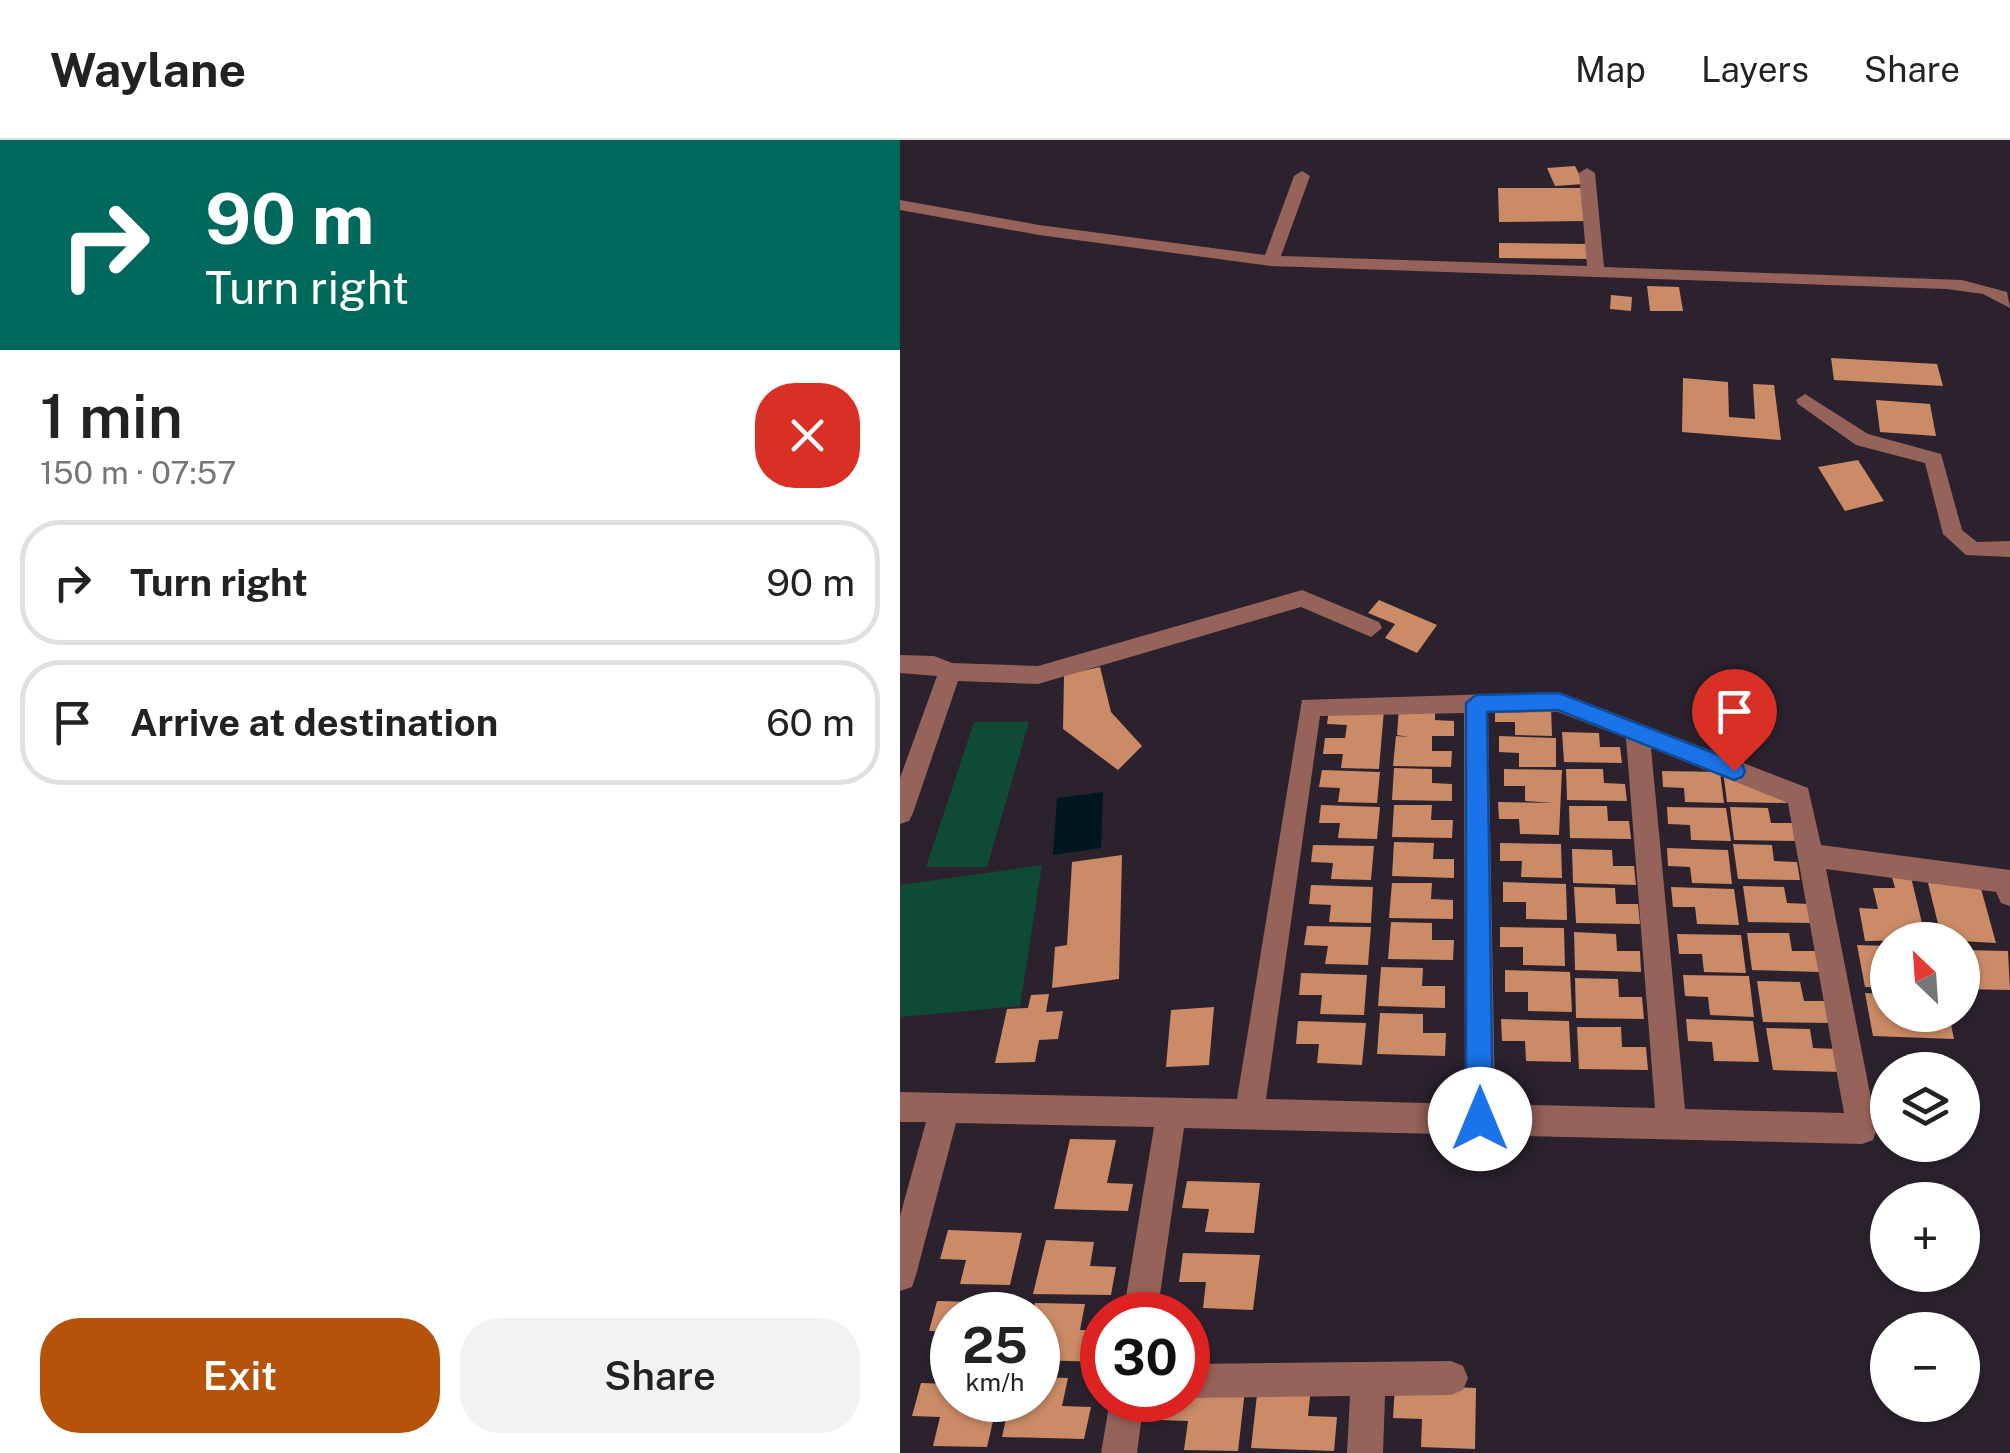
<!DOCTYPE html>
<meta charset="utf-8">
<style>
:root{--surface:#fff;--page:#f2f2f2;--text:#222;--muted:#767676;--line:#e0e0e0;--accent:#b45309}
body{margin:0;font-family:"Public Sans",sans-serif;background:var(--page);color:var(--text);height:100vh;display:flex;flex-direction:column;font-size:38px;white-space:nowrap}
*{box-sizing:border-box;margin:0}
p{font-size:32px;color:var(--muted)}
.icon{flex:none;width:55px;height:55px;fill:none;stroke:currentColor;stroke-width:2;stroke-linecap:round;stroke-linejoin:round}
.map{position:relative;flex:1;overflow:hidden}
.panel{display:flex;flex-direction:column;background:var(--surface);width:900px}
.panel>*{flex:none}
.guide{background:#00695c;color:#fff;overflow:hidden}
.needle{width:65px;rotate:335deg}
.fabs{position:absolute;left:970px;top:782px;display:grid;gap:20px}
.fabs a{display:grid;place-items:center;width:110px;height:110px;border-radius:50%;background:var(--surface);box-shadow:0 2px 8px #0004;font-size:50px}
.speed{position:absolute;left:30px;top:1152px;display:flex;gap:20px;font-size:50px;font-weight:700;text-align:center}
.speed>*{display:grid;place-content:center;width:130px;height:130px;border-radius:50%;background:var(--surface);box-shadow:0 2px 8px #0004;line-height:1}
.speed small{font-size:25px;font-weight:400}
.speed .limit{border:15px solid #d22;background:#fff;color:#111}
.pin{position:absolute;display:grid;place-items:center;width:85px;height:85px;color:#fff;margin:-102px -42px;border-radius:50% 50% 50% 0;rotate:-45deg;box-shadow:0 0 10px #0007}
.pin .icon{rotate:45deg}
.me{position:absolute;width:110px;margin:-55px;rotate:0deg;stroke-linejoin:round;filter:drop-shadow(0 0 8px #0008)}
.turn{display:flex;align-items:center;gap:35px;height:210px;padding:0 40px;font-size:45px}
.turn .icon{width:130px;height:130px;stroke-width:2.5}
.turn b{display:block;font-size:70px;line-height:85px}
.round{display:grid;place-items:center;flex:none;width:105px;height:105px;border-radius:40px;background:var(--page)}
.overview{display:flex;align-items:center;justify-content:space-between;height:170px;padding:0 40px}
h1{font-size:60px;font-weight:600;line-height:75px}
.action{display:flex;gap:20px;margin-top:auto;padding:20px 40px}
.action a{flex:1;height:115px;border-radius:40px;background:var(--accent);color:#fff;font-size:40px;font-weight:600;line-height:115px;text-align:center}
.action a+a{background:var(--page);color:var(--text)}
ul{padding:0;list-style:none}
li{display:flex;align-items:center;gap:30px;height:125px;margin:0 20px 15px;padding:0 20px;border:5px solid var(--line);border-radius:40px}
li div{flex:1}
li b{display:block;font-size:38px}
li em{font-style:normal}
header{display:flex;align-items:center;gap:60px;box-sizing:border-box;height:140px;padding:0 50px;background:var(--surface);border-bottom:2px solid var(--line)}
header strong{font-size:48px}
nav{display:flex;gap:55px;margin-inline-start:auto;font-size:35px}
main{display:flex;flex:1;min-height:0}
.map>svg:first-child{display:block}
.green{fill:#0f4a36}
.water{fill:#00161e}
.building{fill:#cb8b66}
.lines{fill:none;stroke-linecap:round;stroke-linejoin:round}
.minor{fill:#96635a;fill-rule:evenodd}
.route{fill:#1a73e8;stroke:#114b97;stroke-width:2.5}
</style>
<header>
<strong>Waylane</strong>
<nav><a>Map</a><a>Layers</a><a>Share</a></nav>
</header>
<main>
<section class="panel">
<div class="guide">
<div class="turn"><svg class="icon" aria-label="right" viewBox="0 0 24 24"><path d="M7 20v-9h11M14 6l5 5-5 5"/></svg><div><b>90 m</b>Turn right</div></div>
</div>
<div class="overview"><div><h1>1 min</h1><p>150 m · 07:57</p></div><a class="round" style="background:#d93025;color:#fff"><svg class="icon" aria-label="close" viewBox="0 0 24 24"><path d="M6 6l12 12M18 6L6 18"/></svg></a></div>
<ul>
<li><svg class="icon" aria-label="right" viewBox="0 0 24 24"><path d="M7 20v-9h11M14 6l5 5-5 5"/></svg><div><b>Turn right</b></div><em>90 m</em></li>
<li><svg class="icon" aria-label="arrive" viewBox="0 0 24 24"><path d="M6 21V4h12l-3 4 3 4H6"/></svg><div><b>Arrive at destination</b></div><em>60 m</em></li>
</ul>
<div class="action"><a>Exit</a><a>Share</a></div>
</section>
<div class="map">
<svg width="1110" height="1313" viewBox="0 0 1110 1313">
<rect width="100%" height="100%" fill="#2b222e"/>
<path class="green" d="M74,582H129L87,727H26Z
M142,725L120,866L0,877V745Z"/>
<path class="water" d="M203,652L201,708L153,715L157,658Z"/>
<path class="building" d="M675,26L684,44L655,46L647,28Z
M598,48H681L685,81L599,82Z
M599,103L689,104L690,119L599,118Z
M747,146L779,147L783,171H750Z
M711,155L732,157L731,171L710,169Z
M931,218L1037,224L1043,246L934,240Z
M783,238L828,242L829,277L855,279L853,244L874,245L881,300L782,292Z
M976,260L1030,264L1036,296L980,292Z
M958,320L984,361L945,371L918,327Z
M479,460L537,485L517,513L485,498L495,484L468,473Z
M200,527L211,572L242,606L218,630L163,589L164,535Z
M595,566L651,567L652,596L615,595V582H595Z
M499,567H535V580L554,581V596H532V611H552L551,627L493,626L496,596L509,597L497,595Z
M429,569L484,570L479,629L441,628L443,614H423L425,598H445L447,585L427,584Z
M662,592L699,593L700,607H720L722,623L664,622Z
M599,596L656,598V627H619V613L599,612Z
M494,628L532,629V643L552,644V661L492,660Z
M604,629L662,630L659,695L620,694L619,679H599L598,662L654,663L625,661V646H604Z
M666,629H703L704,643L725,644L727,661L667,660Z
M422,630L480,632L477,663L438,662L440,648L419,647Z
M762,631L820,632L824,663L785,662L784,648L763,647Z
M823,631L884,646L887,663L827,662Z
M421,665L480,667L477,699L438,698L440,683H419Z
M494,665H532L531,680H553L552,698L492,697Z
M669,666H707L708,681H729L731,699L670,698Z
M767,667L826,668L831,701L791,700L790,685L768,684Z
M830,667L868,668L871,683H892L895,701L834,700Z
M494,702L534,703L533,719H554V738L492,736Z
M600,703L661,704L662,738L621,737L622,721H600Z
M833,704L872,705L874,721L897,722L900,740L838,739Z
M413,705L474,706L471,740L431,739L433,723L411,722Z
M767,708L828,710L832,744L792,743L790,727L768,726Z
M672,709L712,710L713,726H734L736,745L673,743Z
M222,715L219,839L152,848L155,807L167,805L172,722Z
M992,737H1011L1026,800L965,801L959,768L978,769L973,748H995Z
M603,742L666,744L667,780L626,779V762H603Z
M492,743H532L531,759L553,760V779L489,778Z
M1028,743L1080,745L1096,803L1042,800Z
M411,745L473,747L471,783L429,782L431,765L409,764Z
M843,746L884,747L887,763L909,764L912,783L848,782Z
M674,747L715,748L716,764H738L740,784L676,783Z
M771,747L834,749L839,785L797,784L795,767H773Z
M491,782L532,783V800H554L553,820L488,819Z
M407,786L471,787L468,825L425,824L428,806L404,805Z
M600,787L664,788L665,826L623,825V807H600Z
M674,792L716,794L717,811H740L741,832L675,830Z
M847,793H889L892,811H915L919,832L852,830Z
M777,794L841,795L846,833L804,832L802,814H779Z
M957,805L988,806V848L965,847Z
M1062,810L1108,811L1110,850L1062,849Z
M481,827L523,828L522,846H545V868L478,866Z
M605,830L670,832L672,872L628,871V852H605Z
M401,833L467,835L464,875L420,874L422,855H399Z
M783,835L849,836L854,877L810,875L808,857L785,856Z
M675,838L718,839L719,857H742L744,879L676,878Z
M857,841L900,842L904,861H927L931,883L863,882Z
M965,853L988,854V875H1049L1054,899L973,896Z
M149,854L146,872L163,871L158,899L139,900L135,922L95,923L107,869L128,868L131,855Z
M314,867L309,925L266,927L271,870Z
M480,873L523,874V893H546L545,916L477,914Z
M601,879L669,881L671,922L626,921L625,901H602Z
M786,879L853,881L859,922L814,921L812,902L788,901Z
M398,881L466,883L462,925L417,923L419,904H396Z
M677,887H721L722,907H746L748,930L679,929Z
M866,888L910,889L913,908L937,909L942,932L873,930Z
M170,999L216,1000L207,1043L233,1044L228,1071L154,1069Z
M287,1041L360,1043L354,1093L305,1092L309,1069L282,1068Z
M48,1090L122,1093L110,1145L60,1144L66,1120L40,1119Z
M146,1100L194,1102L190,1126L216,1127L211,1155L133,1154Z
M283,1113L360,1115L353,1170L303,1168L306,1142H279Z
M37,1161L115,1163L112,1175H52V1192L29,1191Z
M135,1163L185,1164L180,1190L202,1191L201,1222L138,1220V1175H132Z
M138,1237L168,1238L162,1266L191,1267L184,1299L102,1297L110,1260H138Z
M21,1243L52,1244V1260H98L87,1307L33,1306L40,1277L12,1276Z
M495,1245L576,1248L575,1309L521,1307L522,1279L493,1278Z
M358,1246L411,1248L408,1276L437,1277L434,1311L351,1308Z
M288,1248L345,1250L338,1311L284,1310L288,1281L259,1280L263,1260H288Z"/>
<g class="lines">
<path class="minor" d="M687,28L695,33L704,127L1062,140L1107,152L1110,168L1083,154L1047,149L371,126L139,95L0,70V60L139,85L365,115L394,36L402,31L410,36L381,116L687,126L679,33Z
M905,254L968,294L1041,314L1062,390L1077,402L1110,401V417L1066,415L1043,394L1025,323L956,305L898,264L896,260Z
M402,450L479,482L482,488L471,497L401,467L138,544L58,541L13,673L9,681L0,684V638L37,536L0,533V515L34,516L52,523L138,526Z
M659,552L908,648L921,705L1110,730V766L1101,763L1096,752L926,729L977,989L973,1000L962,1004L284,988L257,1175H223L254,987L56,983L16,1135L12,1147L0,1151V1076L26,982H0V952L337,959L402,560ZM658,572L726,598L755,968L595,964L588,573ZM564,573L565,964L366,959L420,576ZM751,608L888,663L944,973L785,969Z
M551,1221L563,1226L568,1238L563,1250L551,1255L485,1256L483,1313H447L450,1256L288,1258V1224Z
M210,1260H244L237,1313H201Z"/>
</g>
<path class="route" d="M659,553L842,624L845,631L842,637L834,640L658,570L587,572L593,979L589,989L580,993L570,989L566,979V563L576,555Z"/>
</svg>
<div class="fabs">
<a><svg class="needle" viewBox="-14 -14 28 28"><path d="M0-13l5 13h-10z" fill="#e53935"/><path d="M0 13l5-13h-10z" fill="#767676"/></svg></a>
<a><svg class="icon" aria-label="layers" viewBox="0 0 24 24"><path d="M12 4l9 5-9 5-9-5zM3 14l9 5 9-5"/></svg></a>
<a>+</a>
<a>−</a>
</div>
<div class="speed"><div>25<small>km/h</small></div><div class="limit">30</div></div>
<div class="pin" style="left:834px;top:631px;background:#d93025"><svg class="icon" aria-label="arrive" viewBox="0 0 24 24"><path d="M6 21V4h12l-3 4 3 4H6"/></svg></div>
<svg class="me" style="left:580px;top:979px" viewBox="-20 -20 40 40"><circle r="19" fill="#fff"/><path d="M0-13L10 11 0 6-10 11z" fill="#1a73e8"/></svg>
</div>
</main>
